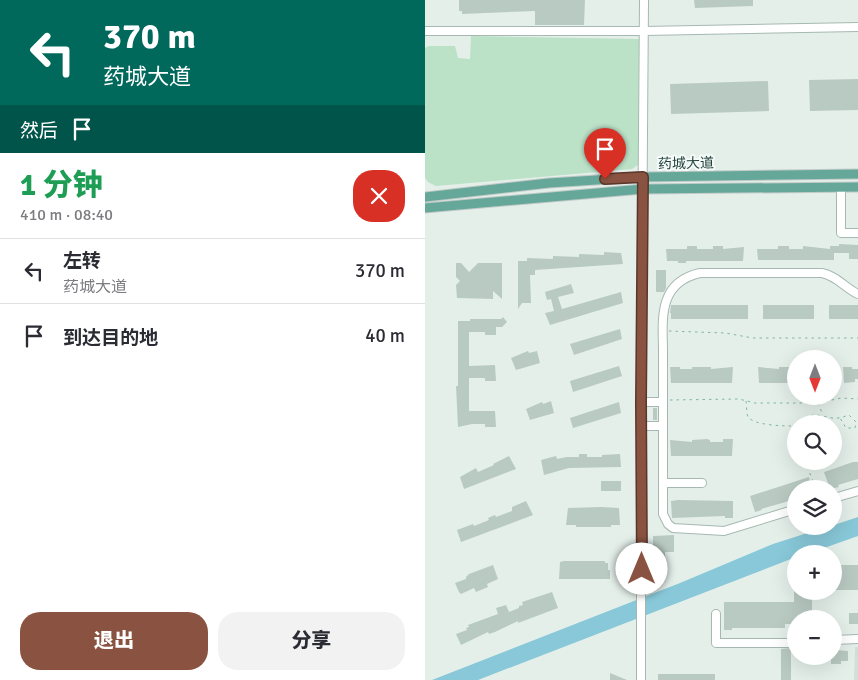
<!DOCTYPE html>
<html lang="zh">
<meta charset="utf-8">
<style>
:root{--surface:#fff;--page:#f2f2f3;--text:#2b2b33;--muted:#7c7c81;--line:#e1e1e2;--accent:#8a5341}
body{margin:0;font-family:Signika,"Noto Sans SC",sans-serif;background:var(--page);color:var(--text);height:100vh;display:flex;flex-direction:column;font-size:19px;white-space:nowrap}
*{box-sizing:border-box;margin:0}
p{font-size:16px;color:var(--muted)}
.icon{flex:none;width:28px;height:28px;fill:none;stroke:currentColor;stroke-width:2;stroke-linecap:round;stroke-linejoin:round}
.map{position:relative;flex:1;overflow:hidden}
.panel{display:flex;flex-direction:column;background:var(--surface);width:425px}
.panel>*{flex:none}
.top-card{background:#00695c;color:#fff;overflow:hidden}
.needle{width:32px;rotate:180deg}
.tools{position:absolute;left:362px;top:350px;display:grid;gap:10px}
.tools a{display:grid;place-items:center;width:55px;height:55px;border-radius:50%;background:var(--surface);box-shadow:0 5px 20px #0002;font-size:25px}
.pin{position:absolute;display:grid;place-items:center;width:42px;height:42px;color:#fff;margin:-51px -21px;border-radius:50% 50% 50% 0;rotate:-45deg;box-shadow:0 0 5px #0007}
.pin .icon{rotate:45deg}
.me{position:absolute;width:55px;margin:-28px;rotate:0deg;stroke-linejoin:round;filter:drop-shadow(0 0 4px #0008)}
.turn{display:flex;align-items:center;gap:18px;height:105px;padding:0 20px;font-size:22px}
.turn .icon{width:65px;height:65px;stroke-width:2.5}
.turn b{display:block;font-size:35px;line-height:42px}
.then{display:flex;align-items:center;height:48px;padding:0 20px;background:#0003;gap:10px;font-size:19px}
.round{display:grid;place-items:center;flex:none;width:52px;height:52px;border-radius:20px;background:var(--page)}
.summary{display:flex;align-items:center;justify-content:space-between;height:85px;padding:0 20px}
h1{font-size:30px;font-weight:800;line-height:38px;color:#1e9e55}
.button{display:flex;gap:10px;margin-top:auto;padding:10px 20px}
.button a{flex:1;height:58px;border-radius:20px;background:var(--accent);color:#fff;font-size:20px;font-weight:800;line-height:58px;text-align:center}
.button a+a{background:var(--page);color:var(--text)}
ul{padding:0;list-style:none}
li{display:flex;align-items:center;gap:15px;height:65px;padding:0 20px;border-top:1px solid var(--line)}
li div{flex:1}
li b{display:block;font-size:19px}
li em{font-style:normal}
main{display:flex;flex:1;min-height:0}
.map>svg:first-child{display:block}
.built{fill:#d2dfd9}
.green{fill:#bbe1c7}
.water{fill:#88c8d8}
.building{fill:#b9cac3}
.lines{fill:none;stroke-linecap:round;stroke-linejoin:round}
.minor-casing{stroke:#a6b8b2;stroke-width:10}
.major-casing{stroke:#c1cac8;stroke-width:11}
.path{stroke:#82b5a7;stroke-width:1;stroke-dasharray:2.5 4;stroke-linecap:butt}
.minor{stroke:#fff;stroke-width:8}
.major{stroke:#65a899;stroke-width:9}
.route-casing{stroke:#5a362a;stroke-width:12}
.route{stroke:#8a5341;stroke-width:9}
.labels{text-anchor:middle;stroke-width:4;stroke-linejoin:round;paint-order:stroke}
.street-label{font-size:14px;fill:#21423b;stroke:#f5faf8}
</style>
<main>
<section class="panel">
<div class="top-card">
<div class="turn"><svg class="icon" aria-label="left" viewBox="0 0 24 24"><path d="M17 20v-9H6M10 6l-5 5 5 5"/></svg><div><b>370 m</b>药城大道</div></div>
<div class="then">然后<svg class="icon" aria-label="arrive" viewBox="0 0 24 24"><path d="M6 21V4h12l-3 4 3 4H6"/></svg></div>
</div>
<div class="summary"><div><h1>1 分钟</h1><p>410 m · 08:40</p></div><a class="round" style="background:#d93025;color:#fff"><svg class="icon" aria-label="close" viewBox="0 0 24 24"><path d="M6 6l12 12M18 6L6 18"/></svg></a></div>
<ul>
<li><svg class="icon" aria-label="left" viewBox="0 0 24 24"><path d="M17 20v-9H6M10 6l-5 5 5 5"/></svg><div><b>左转</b><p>药城大道</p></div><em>370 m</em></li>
<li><svg class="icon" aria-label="arrive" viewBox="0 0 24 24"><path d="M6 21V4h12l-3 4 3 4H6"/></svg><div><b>到达目的地</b></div><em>40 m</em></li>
</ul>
<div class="button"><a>退出</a><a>分享</a></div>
</section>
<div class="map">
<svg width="433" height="680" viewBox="0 0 433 680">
<rect width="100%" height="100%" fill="#e4efea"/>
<path class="built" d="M430,647H433V680H429Z"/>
<path class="green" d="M46,36L214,39L213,165L207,169L11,186L3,182L0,178V48L4,46H30L33,58L45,59Z"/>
<path class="water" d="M433,517V536L382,554H371V557L53,680H7L255,583L348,544L404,526H409V525Z"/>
<path class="building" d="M34,0H160L159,25H110V11L37,14V11H34Z
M269,0H328V6L270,8Z
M433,79V110L385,111L384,80Z
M343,81L344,111L246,114L245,84Z
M414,244L433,245V259H424V253H409V260H333L332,249H353V246H364V249H378V246L405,249V246H414Z
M262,246H272V249H288V246H298V249L319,247L318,261H261V263H253V261H242L241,249H262Z
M179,252L196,253L198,264L110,270V275H105L106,303H97L93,309V261H102V258L128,259V256L154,257V254L179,255Z
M31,263H36L44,272L53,263H77V299L68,291V299L32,298L31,285L35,281L31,277Z
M231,270H241V288L239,292H231Z
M146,284L149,293L133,297L137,309L196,292L198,303L125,325L120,313L129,311L126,299L122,300L120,292Z
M246,305H323V319H246V313H245Z
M338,305H389V319H338Z
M433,305V319H404V305Z
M78,317L82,322L77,327H71V335H60V332H44V366L70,365L71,381H60V378H44V411H70L71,427H60V424H47L33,427L31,386H33V321H45V319H76Z
M195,329L197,339L149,355L145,344Z
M103,351L104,353L112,351L115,363L91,370L86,358Z
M194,366L197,376L148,392L145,381Z
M245,367H255V369H267V367H286V369L308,367L307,383H246Z
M333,367L354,369V367H371V383H334Z
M418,367H427V369H433V379H430V382L419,383Z
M126,401L129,413L105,420L101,409L117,402L118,404Z
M194,402L196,413L148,428L145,418Z
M228,408H232V420H228Z
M282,439L285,440V442H298V439H308L307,456H246L245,440L267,442V440Z
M154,454H162V457H177V455L195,454L196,467L144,468L119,475L116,460L131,456L132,459L142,457H154Z
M84,456L91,469L39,489L35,477L51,468L53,472L69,465L68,464Z
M428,462H433V479L413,485L414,487L405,489L399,472Z
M384,477L387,489H371V499L336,509L337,510L330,512L325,496Z
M176,481H196V491H176Z
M253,500L308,501V518H300V516L247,518L246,501Z
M101,501L108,515L36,542L32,530L48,524L49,526L64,520L63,518L70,515L71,517L87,511V507Z
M176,507L194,508L195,525H186V527H151V525H141L143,508Z
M249,535V552H240V556H228V536Z
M139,561H180V563H183V570H185V579H134L135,562Z
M68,565L73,579L62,584L63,587L51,592L49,588L36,594L34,592L30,583L41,579V577L44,574Z
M409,565H433V590H409Z
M369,591H387V619H371V624H360V628H307V630H299V602H369Z
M127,592L133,608L93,623V621L70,632L64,634L63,632L36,645L31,634L42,630L41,628L44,627L43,625L73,614L71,608L81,605L84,612L94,608V606L98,605L97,602Z
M424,613H433V624H424Z
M366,648V680H356V649Z
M409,650L423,651V661H416V664H406V656H409Z
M385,656H394V664H385Z
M185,673L202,680H185Z
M233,674H290V680H233Z"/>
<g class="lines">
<g class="minor-casing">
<path id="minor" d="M0,31H219L433,27
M416,187V233H433
M216,402H238V426H216
M238,402C238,384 238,366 238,348C237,315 235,282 275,273H397C412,276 420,288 433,294
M238,426V514L243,524L248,528L299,531L371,509
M238,483H277
M409,498L433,491
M291,614V643H363L371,640
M409,640L433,639
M216,680V402L219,0"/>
</g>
<g class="major-casing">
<path id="major" d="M0,197L124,183L218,177L433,174
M0,208L218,189L433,187"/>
</g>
<path class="path" d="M244,331L300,333L328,338H433
M245,400L314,399L330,403H393L416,398L433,399
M321,401C322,406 321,413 323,417C330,426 361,426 371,426
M393,403L398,415
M377,424C384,410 395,416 407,418C412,419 418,417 424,415L431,422L430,428H421L415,418
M380,461L391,489"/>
<use href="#minor" class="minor"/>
<use href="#major" class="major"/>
</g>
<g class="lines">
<g class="route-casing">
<path id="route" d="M180,179L218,177L216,402L217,569"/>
</g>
<use href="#route" class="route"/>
</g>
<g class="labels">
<g class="street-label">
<text transform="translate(261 163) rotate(-1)" y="5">药城大道</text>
</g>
</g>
</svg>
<div class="tools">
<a><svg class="needle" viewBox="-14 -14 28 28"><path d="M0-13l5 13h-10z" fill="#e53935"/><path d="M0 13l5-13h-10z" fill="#7c7c81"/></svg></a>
<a><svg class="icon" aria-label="search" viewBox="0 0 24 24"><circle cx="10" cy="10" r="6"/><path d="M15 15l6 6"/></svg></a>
<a><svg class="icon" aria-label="layers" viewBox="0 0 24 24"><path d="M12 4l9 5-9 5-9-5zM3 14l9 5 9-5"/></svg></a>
<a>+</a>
<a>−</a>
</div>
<div class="pin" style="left:180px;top:179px;background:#d93025"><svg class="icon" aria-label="arrive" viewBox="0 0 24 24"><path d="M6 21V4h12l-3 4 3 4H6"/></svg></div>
<svg class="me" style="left:217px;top:569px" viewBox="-20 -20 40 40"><circle r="19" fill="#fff"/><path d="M0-13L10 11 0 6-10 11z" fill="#8a5341"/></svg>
</div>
</main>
